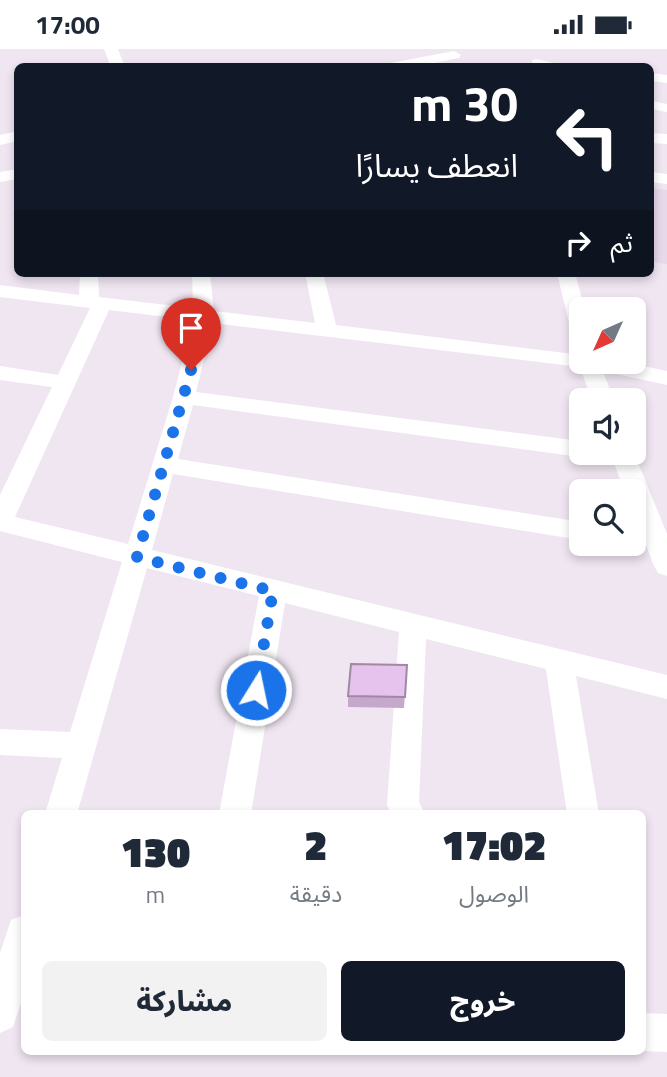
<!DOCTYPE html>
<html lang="ar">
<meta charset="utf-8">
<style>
:root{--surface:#fff;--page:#f2f2f3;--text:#1f2937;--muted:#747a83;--accent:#111827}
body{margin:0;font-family:"Titillium Web","Noto Sans Arabic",sans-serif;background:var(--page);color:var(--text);direction:rtl;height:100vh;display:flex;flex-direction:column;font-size:26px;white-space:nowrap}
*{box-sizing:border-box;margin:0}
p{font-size:23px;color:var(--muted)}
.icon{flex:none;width:38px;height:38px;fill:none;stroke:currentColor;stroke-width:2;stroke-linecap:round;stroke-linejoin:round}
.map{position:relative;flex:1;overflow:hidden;direction:ltr}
.side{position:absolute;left:21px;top:761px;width:625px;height:245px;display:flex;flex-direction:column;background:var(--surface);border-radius:10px;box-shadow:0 4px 10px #0003;direction:rtl}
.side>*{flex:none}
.banner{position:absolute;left:14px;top:14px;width:640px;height:214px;border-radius:10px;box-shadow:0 4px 10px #0003;direction:rtl;background:#111827;color:#fff;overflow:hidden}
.needle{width:46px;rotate:225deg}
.buttons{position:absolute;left:569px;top:248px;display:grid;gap:14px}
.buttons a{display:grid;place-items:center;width:77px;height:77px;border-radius:10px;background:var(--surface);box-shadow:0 4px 10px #0003;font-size:35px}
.pin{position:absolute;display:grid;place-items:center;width:60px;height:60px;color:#fff;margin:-72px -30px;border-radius:50% 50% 50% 0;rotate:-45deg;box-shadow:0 0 7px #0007}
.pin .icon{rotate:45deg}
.me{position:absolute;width:77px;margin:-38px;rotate:10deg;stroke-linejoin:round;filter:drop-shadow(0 0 5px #0008)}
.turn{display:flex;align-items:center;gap:24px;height:147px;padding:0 21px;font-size:32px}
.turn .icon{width:91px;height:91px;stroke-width:2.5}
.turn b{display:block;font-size:49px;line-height:60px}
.then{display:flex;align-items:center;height:66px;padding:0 21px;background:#0003;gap:14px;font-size:26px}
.eta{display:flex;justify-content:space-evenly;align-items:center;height:119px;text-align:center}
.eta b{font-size:42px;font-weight:800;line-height:49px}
.action{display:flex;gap:14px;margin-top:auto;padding:14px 21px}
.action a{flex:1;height:80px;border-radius:10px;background:var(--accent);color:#fff;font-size:28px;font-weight:800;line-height:80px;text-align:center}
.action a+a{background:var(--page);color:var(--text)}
.status{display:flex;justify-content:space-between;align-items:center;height:49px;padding:0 35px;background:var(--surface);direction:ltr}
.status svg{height:19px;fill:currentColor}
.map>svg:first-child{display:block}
.built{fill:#e7d8ea}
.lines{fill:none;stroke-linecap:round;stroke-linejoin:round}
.minor{fill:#fff;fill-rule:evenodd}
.wall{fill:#c5a8cb}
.building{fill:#e5c3ec;stroke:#a088a5;stroke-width:2}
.route{stroke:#1a73e8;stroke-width:12;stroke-dasharray:0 21.6}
</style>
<div class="status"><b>17:00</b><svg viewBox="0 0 49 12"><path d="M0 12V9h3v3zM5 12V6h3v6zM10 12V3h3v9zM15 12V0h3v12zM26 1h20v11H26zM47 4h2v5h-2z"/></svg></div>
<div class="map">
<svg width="667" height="1028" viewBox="0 0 667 1028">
<rect width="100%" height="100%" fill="#f0e6f2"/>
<path class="built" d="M651,139L667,141V215L651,213Z"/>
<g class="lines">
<path class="minor" d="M104,0H118L125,18H111Z
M454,2L461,6L459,9L415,18H384L391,14Z
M537,10L570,18L532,17V11Z
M651,24L667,26V34L651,32Z
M651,52L667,55V63L651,60Z
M18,82V92L0,96V86Z
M651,84L667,85V95L651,94Z
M18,120V130L0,133V123Z
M651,123L667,125V135L651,133Z
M80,224H98L99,248L193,259L192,224H210L214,262L315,274L305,224H323L336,276L581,306V313H624L667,322V336L603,322L614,352H592L580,318L213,274L196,343L581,392V404H590L581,408L193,356L178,410L581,473V491L173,425L152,501L667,626V650L576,627L599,765H567L546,620L426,590L419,753L425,765H391L387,756L399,583L285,554L251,765H219L259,547L147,519L77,765H45L62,709L0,706V680L70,683L122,513L0,482V446L52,338L0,331V317L58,326L90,259L0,248V236L79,246ZM109,261L193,271L173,348L128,495L15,468Z
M557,224H575L585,261H581V288L574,286L571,282Z
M610,404H634L667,485V527L658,524L654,517L634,464V443H625Z
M24,866V945L13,978L0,984V904L11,871Z
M642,964L667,965V1003L642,1002Z"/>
</g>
<path class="wall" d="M407,616L404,659L348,658V647Z"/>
<path class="building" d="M351,615L407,616L405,648L348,647Z"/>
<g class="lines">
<path class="route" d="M191,321L137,508L273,542L256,641"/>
</g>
</svg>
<div class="buttons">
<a><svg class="needle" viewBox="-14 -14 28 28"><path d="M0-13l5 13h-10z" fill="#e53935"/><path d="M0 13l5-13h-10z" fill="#747a83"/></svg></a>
<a><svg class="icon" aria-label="sound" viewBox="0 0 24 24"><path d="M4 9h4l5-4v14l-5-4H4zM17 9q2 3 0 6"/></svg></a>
<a><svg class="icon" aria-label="search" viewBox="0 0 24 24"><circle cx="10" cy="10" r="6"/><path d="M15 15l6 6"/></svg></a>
</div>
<div class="pin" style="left:191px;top:321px;background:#d93025"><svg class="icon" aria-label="arrive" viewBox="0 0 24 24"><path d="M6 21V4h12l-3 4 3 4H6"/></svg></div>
<svg class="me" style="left:256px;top:641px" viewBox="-20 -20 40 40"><circle r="17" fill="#1a73e8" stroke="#fff" stroke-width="3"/><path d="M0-11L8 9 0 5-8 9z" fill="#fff"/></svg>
<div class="banner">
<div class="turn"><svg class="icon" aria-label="left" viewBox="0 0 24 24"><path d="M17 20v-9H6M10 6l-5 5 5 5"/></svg><div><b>30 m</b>انعطف يسارًا</div></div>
<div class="then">ثم<svg class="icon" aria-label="right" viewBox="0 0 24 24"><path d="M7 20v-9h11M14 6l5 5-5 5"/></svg></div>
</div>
<section class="side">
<div class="eta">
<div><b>17:02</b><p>الوصول</p></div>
<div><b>2</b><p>دقيقة</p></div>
<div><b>130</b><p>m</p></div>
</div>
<div class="action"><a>خروج</a><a>مشاركة</a></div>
</section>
</div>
